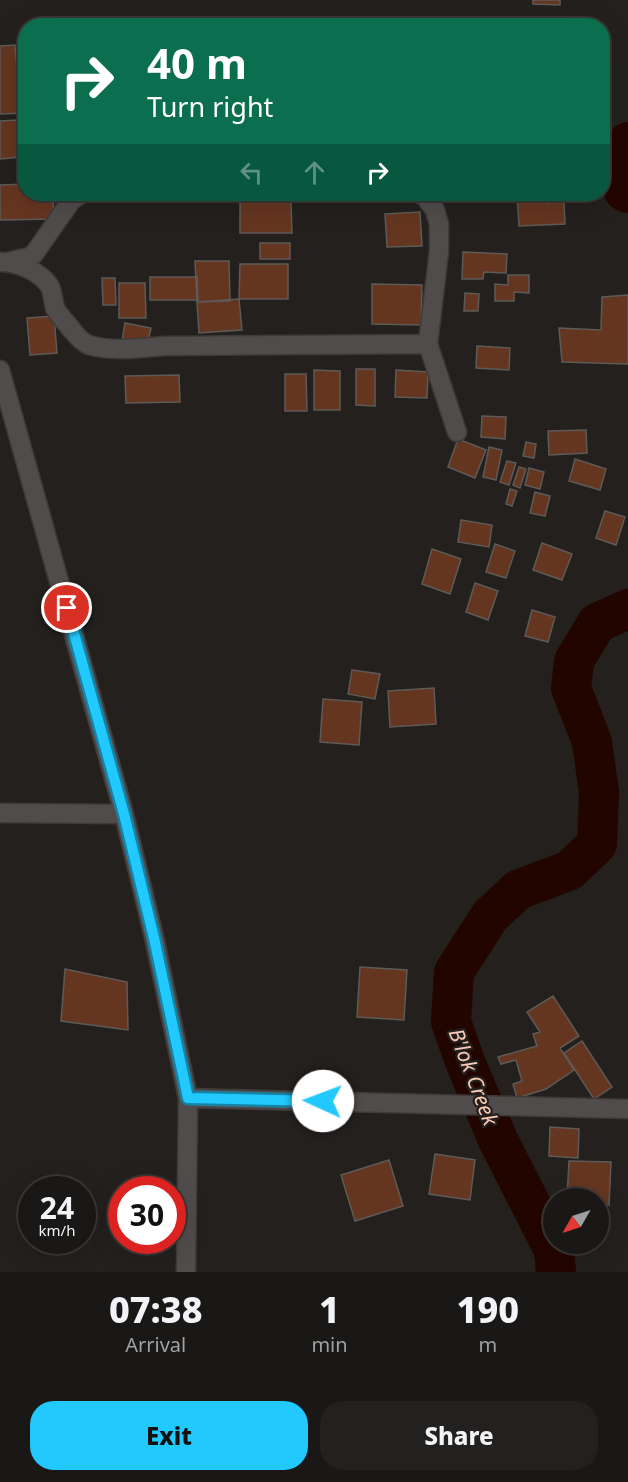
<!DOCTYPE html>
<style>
:root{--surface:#1a1816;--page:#23211f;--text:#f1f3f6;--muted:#9fa0a1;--line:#383735;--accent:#22c9fe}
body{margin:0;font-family:"Noto Sans",sans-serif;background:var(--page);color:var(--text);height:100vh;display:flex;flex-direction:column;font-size:22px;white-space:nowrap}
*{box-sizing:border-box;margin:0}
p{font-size:20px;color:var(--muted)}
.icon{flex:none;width:33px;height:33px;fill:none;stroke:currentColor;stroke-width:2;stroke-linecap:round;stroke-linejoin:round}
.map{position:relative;height:1272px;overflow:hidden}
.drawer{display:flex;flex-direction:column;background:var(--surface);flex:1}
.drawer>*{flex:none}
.guide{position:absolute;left:18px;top:18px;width:592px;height:183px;border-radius:24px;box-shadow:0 6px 24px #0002,0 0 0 2px var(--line);background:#0b6e4f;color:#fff;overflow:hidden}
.needle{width:39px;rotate:231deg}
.buttons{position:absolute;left:543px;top:1188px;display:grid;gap:12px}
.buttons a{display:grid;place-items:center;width:66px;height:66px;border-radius:50%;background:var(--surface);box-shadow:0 6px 24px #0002,0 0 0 2px var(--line);font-size:30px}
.speed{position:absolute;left:18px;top:1176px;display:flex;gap:12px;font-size:30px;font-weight:700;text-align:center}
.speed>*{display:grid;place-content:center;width:78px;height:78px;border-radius:50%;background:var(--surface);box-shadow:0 6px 24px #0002,0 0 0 2px var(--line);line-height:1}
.speed small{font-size:15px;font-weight:400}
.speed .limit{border:9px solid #d22;background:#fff;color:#111}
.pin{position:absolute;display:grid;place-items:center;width:51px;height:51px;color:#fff;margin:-26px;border:3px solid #fff;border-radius:50%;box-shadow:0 2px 6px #0007}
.me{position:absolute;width:66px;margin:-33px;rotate:272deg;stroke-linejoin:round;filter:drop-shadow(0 0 4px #0008)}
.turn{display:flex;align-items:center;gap:21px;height:126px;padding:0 30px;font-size:27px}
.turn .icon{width:78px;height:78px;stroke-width:2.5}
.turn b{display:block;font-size:42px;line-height:51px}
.lanes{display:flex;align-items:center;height:57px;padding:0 30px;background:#0003;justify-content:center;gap:30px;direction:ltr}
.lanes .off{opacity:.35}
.eta{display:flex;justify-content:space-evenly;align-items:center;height:102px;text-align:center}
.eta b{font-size:36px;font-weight:800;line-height:42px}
.primary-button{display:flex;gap:12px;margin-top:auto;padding:12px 30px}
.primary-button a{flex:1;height:69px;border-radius:24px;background:var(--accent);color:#111;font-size:24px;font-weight:800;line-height:69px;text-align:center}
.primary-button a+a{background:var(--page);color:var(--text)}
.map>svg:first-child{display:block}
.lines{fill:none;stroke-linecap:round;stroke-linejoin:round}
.river{stroke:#230500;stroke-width:40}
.building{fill:#643620;stroke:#5d5a58;stroke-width:1.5}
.minor-casing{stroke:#3d3a39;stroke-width:21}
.minor{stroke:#504c4b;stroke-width:18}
.route-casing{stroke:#1683a5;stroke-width:15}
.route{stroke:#22c9fe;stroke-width:10}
.labels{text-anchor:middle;stroke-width:4.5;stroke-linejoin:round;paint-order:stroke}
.water-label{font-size:21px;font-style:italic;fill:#f9c9b3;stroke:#23201e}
</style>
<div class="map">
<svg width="628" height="1272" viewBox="0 0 628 1272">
<rect width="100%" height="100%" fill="#23201e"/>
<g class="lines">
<path class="river" d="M628,142L616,158L624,191L628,193
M556,1272L554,1250L498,1140L466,1064L451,1022L454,972L490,916L518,890L570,870L597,844L599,792L592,742L571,688L574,661L597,623L628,609"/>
</g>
<path class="building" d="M533,0H560V5L533,4Z
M15,45L17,68L24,67L26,113L0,114V46Z
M18,120L21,157L0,159V121Z
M26,184V194H53L54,219L0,220V185Z
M517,194H547V203L564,202L565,224L519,226Z
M240,202H291L292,233H240Z
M420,212L422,246L387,247L385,214Z
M260,243H290V259H260Z
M463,252L507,254L506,273L484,272L483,279H462Z
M195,261H229L230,301L197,302Z
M240,264H288V299H239Z
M508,275H529V293L514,292V301H495V284L508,285Z
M150,277H197L198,300H150Z
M102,278H115L116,305H103Z
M119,283H145L146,318H119Z
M372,284L422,285L421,325L372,324Z
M465,293L479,294L478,311H464Z
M628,295V364L562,362L559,328L601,330L602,297Z
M239,299L242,330L199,333L197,302Z
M54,316L57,353L30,355L27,318Z
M125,323L151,328L147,346L122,341Z
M477,346L510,348L509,370L476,368Z
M356,369H375V406L356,405Z
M314,370L340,371V410H314Z
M396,370L428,372L427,398L395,397Z
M285,374H306L307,411H285Z
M179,375L180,402L126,403L125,376Z
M482,416L506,417L505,439L481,437Z
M586,430L587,453L549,455L548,431Z
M458,439L486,450L475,478L448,467Z
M526,442L536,444L534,458L523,456Z
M489,447L502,450L496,480L483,477Z
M575,459L606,469L600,490L569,481Z
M507,461L516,463L509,485L500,482Z
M519,467L526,469L520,488L513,485Z
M529,468L544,472L540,489L525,485Z
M510,489L517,491L512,506L506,504Z
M535,492L550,496L545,516L530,513Z
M605,511L625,517L616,545L596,538Z
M461,520L492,525L489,547L458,542Z
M542,543L572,554L562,580L533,570Z
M495,544L515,551L506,578L486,572Z
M432,549L461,559L450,594L422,584Z
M475,583L498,591L488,620L466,612Z
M532,610L555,617L548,642L525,636Z
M352,670L380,674L375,699L348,694Z
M434,688L436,724L390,727L388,691Z
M323,699L362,702L359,745L320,742Z
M360,967L407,970L404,1020L357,1017Z
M65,969L127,982L128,1030L61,1021Z
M553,996L579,1036L560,1048L574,1070L546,1089L517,1098L513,1084L522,1081L516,1060L501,1064L498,1057L537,1046L533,1034L540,1032L527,1012Z
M582,1041L612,1087L594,1099L564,1053Z
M550,1127L579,1129L578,1158L549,1156Z
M435,1154L475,1160L470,1200L429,1194Z
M389,1160L403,1206L355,1221L341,1175Z
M569,1161L611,1162L609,1205H598V1198H567Z"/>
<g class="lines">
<g class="minor-casing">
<path id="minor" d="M420,194H423L435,210L439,224V251L428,344L457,432
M0,262C17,262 39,271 49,285C53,291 53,301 55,308C58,315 67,323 72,330C76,335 83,343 89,345C113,352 139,348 163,346L428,344
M8,262L29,257L34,254L71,201L81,194
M0,370L124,814L154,937L188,1098L186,1272
M0,813L124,814
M188,1098L628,1109"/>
</g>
<use href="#minor" class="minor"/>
</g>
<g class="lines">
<g class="route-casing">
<path id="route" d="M67,608L124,814L154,938L188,1098L323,1101"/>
</g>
<use href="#route" class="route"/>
</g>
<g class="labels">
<g class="water-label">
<text transform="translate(473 1077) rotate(69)" y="7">B'lok Creek</text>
</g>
</g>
</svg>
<div class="buttons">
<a><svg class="needle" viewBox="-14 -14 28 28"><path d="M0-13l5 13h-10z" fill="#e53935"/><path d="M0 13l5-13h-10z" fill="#9fa0a1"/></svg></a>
</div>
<div class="speed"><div>24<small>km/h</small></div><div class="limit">30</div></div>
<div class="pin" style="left:67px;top:608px;background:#d93025"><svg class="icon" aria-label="arrive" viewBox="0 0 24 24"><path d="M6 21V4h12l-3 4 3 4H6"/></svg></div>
<svg class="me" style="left:323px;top:1101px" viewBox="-20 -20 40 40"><circle r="19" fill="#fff"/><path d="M0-13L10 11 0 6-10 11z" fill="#22c9fe"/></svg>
<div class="guide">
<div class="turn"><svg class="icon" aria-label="right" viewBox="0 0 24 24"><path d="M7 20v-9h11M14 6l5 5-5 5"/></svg><div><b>40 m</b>Turn right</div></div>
<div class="lanes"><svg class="icon off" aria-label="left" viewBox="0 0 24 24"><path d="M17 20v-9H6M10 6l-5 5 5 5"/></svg><svg class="icon off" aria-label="ahead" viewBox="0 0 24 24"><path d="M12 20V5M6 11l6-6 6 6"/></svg><svg class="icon" aria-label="right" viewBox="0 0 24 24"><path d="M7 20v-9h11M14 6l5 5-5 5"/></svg></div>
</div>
</div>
<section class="drawer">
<div class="eta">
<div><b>07:38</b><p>Arrival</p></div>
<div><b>1</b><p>min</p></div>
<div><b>190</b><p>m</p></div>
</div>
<div class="primary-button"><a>Exit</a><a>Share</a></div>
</section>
